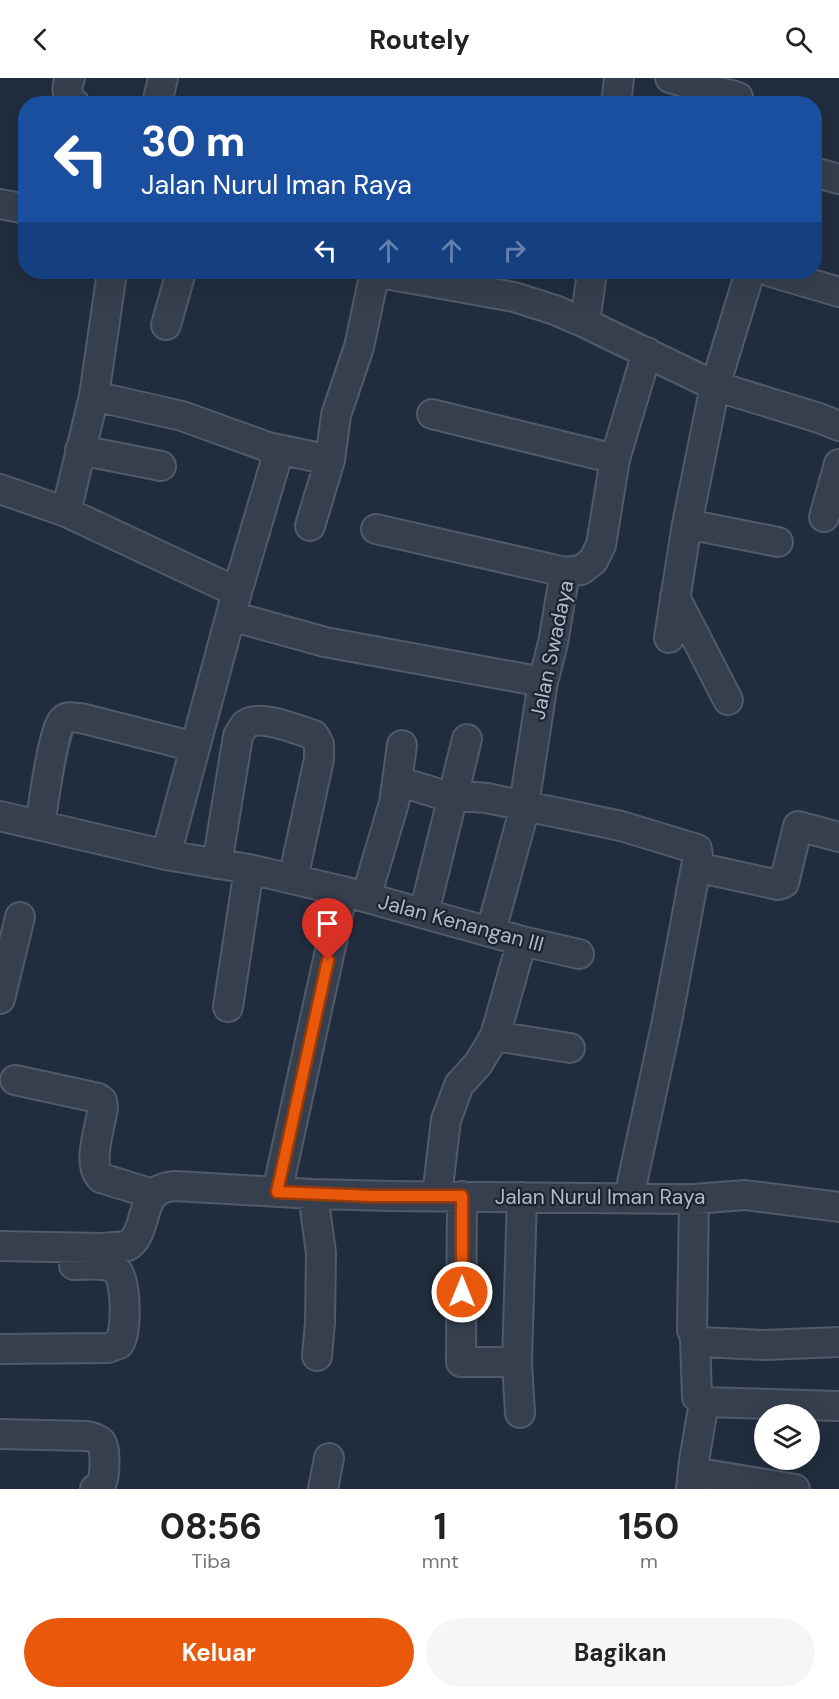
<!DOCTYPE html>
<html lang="id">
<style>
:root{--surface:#fff;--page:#f6f6f6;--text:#222;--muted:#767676;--accent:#ea580c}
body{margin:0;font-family:"DM Sans",sans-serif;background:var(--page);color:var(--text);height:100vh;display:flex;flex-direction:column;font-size:22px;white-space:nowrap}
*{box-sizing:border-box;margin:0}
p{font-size:20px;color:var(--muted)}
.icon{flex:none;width:33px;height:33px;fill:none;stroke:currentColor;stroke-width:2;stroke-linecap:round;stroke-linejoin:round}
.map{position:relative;height:1411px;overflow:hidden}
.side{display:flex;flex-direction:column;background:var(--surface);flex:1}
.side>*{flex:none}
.guide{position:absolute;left:18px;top:18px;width:804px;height:183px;border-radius:24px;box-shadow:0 6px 24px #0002;background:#1a4fa0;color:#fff;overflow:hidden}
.controls{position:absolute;left:754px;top:1326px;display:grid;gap:12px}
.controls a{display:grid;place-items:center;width:66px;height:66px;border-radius:50%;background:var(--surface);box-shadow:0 6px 24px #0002;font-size:30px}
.pin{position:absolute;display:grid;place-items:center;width:51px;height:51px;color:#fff;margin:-62px -26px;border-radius:50% 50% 50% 0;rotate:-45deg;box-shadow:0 0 6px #0007}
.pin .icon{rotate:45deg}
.me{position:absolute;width:66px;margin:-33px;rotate:0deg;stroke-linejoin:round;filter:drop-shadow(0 0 4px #0008)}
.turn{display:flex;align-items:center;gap:21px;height:126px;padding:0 24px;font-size:27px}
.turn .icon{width:78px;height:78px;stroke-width:2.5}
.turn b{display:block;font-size:42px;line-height:51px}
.lanes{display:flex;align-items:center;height:57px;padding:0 24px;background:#0003;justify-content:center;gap:30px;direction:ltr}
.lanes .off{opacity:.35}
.eta{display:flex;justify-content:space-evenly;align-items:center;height:102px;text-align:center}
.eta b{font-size:36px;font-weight:700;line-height:42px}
.button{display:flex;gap:12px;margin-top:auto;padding:12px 24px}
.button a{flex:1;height:69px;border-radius:36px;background:var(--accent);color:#fff;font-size:24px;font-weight:700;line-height:69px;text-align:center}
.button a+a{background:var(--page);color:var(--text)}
header{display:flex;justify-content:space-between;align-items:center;height:78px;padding:0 24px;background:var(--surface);font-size:27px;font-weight:700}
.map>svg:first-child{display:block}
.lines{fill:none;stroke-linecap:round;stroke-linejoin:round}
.minor-casing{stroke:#515a69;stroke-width:32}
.minor{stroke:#353f4e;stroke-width:28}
.route-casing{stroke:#983908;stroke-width:15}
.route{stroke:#ea580c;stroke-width:10}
.labels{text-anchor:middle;stroke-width:4.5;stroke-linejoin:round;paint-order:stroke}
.street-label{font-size:21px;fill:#b1bac9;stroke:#1b2433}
</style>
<header><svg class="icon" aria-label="back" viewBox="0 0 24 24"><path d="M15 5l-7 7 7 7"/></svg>Routely<svg class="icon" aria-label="search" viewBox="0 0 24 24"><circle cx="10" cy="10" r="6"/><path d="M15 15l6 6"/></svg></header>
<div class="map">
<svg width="839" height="1411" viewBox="0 0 839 1411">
<rect width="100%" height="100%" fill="#212d3e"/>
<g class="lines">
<g class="minor-casing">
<path id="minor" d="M70,0C66,9 66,19 75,26
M670,0L738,19
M157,26L163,0
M616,26L619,0
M814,94L839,101
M0,126L26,131
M112,194L94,318L66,434L237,514
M374,194L514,219L555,232L585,245L715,308L819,340L839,348
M771,194L839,214
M585,245L592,194
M166,247L181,194
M94,318L182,338L268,369L277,379L237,514L166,777
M432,336L615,381
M268,369L330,382
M80,372L161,388
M0,411L66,434
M824,439L839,386
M687,446L778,464
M310,448L330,382L336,337L359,269L375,194
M376,451L565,494L581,492L593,483L601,467L615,381L647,274
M675,519L728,622
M231,538L325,564L543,604
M669,560L687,446L715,308L750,194
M397,703L440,716L487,720L621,748L697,771L698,778L667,943L629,1119
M0,738L166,777L249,791L343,813L522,863L579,876
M40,747C43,729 53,651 63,642C68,637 75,640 81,640L195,669
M217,786L238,658C240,655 243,648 246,646C261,636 298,652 314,657L319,666V681L293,801
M696,789L778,807L784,805L798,748L839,759
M366,819L394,725L402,667
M424,835L467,661
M491,853L522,740L543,604L553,565L565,494
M0,921L20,839
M228,929L249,791
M495,958L570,970
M15,1002L98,1020L102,1023L103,1029C101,1048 86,1085 101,1100L153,1116
M277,1114L343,813
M313,1116L321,1175L320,1244L317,1278
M437,1118L446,1042L459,1007L478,986L495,958L522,863
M462,1118L461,1284H517
M694,1121L692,1252L695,1259L701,1264L765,1267L839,1264
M0,1168L102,1170L128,1168C151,1151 136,1110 175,1108L313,1116L391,1118L694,1121L745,1117L839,1129
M695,1259L697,1319L704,1324L839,1328
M0,1271L108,1270L119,1266C127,1255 127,1201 116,1192C106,1184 86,1187 74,1187
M520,1335L517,1284L522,1119
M0,1356L87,1358C92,1359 97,1360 101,1364C106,1369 105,1397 102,1404C100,1408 99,1408 95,1411
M693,1394L795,1411
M323,1411L329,1380
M691,1411L694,1383L704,1324"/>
</g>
<use href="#minor" class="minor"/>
</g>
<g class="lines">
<g class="route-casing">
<path id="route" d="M328,882L277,1114L372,1118H462V1214"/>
</g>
<use href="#route" class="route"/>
</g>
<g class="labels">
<g class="street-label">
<text transform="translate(552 572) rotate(-78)" y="7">Jalan Swadaya</text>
<text transform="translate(461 845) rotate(15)" y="7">Jalan Kenangan III</text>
<text x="600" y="1126">Jalan Nurul Iman Raya</text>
</g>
</g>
</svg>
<div class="controls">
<a><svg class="icon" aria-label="layers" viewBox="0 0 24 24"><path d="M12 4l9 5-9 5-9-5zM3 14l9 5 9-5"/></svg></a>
</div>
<div class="pin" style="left:328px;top:882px;background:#d93025"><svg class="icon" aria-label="arrive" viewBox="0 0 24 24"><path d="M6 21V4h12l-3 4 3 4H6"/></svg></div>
<svg class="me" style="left:462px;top:1214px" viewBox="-20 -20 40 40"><circle r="17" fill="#ea580c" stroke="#fff" stroke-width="3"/><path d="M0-11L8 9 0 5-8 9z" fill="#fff"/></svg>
<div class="guide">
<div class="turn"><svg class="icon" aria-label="left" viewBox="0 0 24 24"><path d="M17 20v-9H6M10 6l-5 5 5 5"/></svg><div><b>30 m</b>Jalan Nurul Iman Raya</div></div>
<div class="lanes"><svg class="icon" aria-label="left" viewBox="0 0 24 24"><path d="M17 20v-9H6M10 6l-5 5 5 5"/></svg><svg class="icon off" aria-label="ahead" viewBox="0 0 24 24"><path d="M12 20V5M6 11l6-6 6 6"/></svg><svg class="icon off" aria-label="ahead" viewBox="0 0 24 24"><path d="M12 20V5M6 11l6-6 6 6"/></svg><svg class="icon off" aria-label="right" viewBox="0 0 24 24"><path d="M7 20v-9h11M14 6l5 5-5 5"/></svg></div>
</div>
</div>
<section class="side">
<div class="eta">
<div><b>08:56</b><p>Tiba</p></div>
<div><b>1</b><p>mnt</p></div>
<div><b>150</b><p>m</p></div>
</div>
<div class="button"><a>Keluar</a><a>Bagikan</a></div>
</section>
